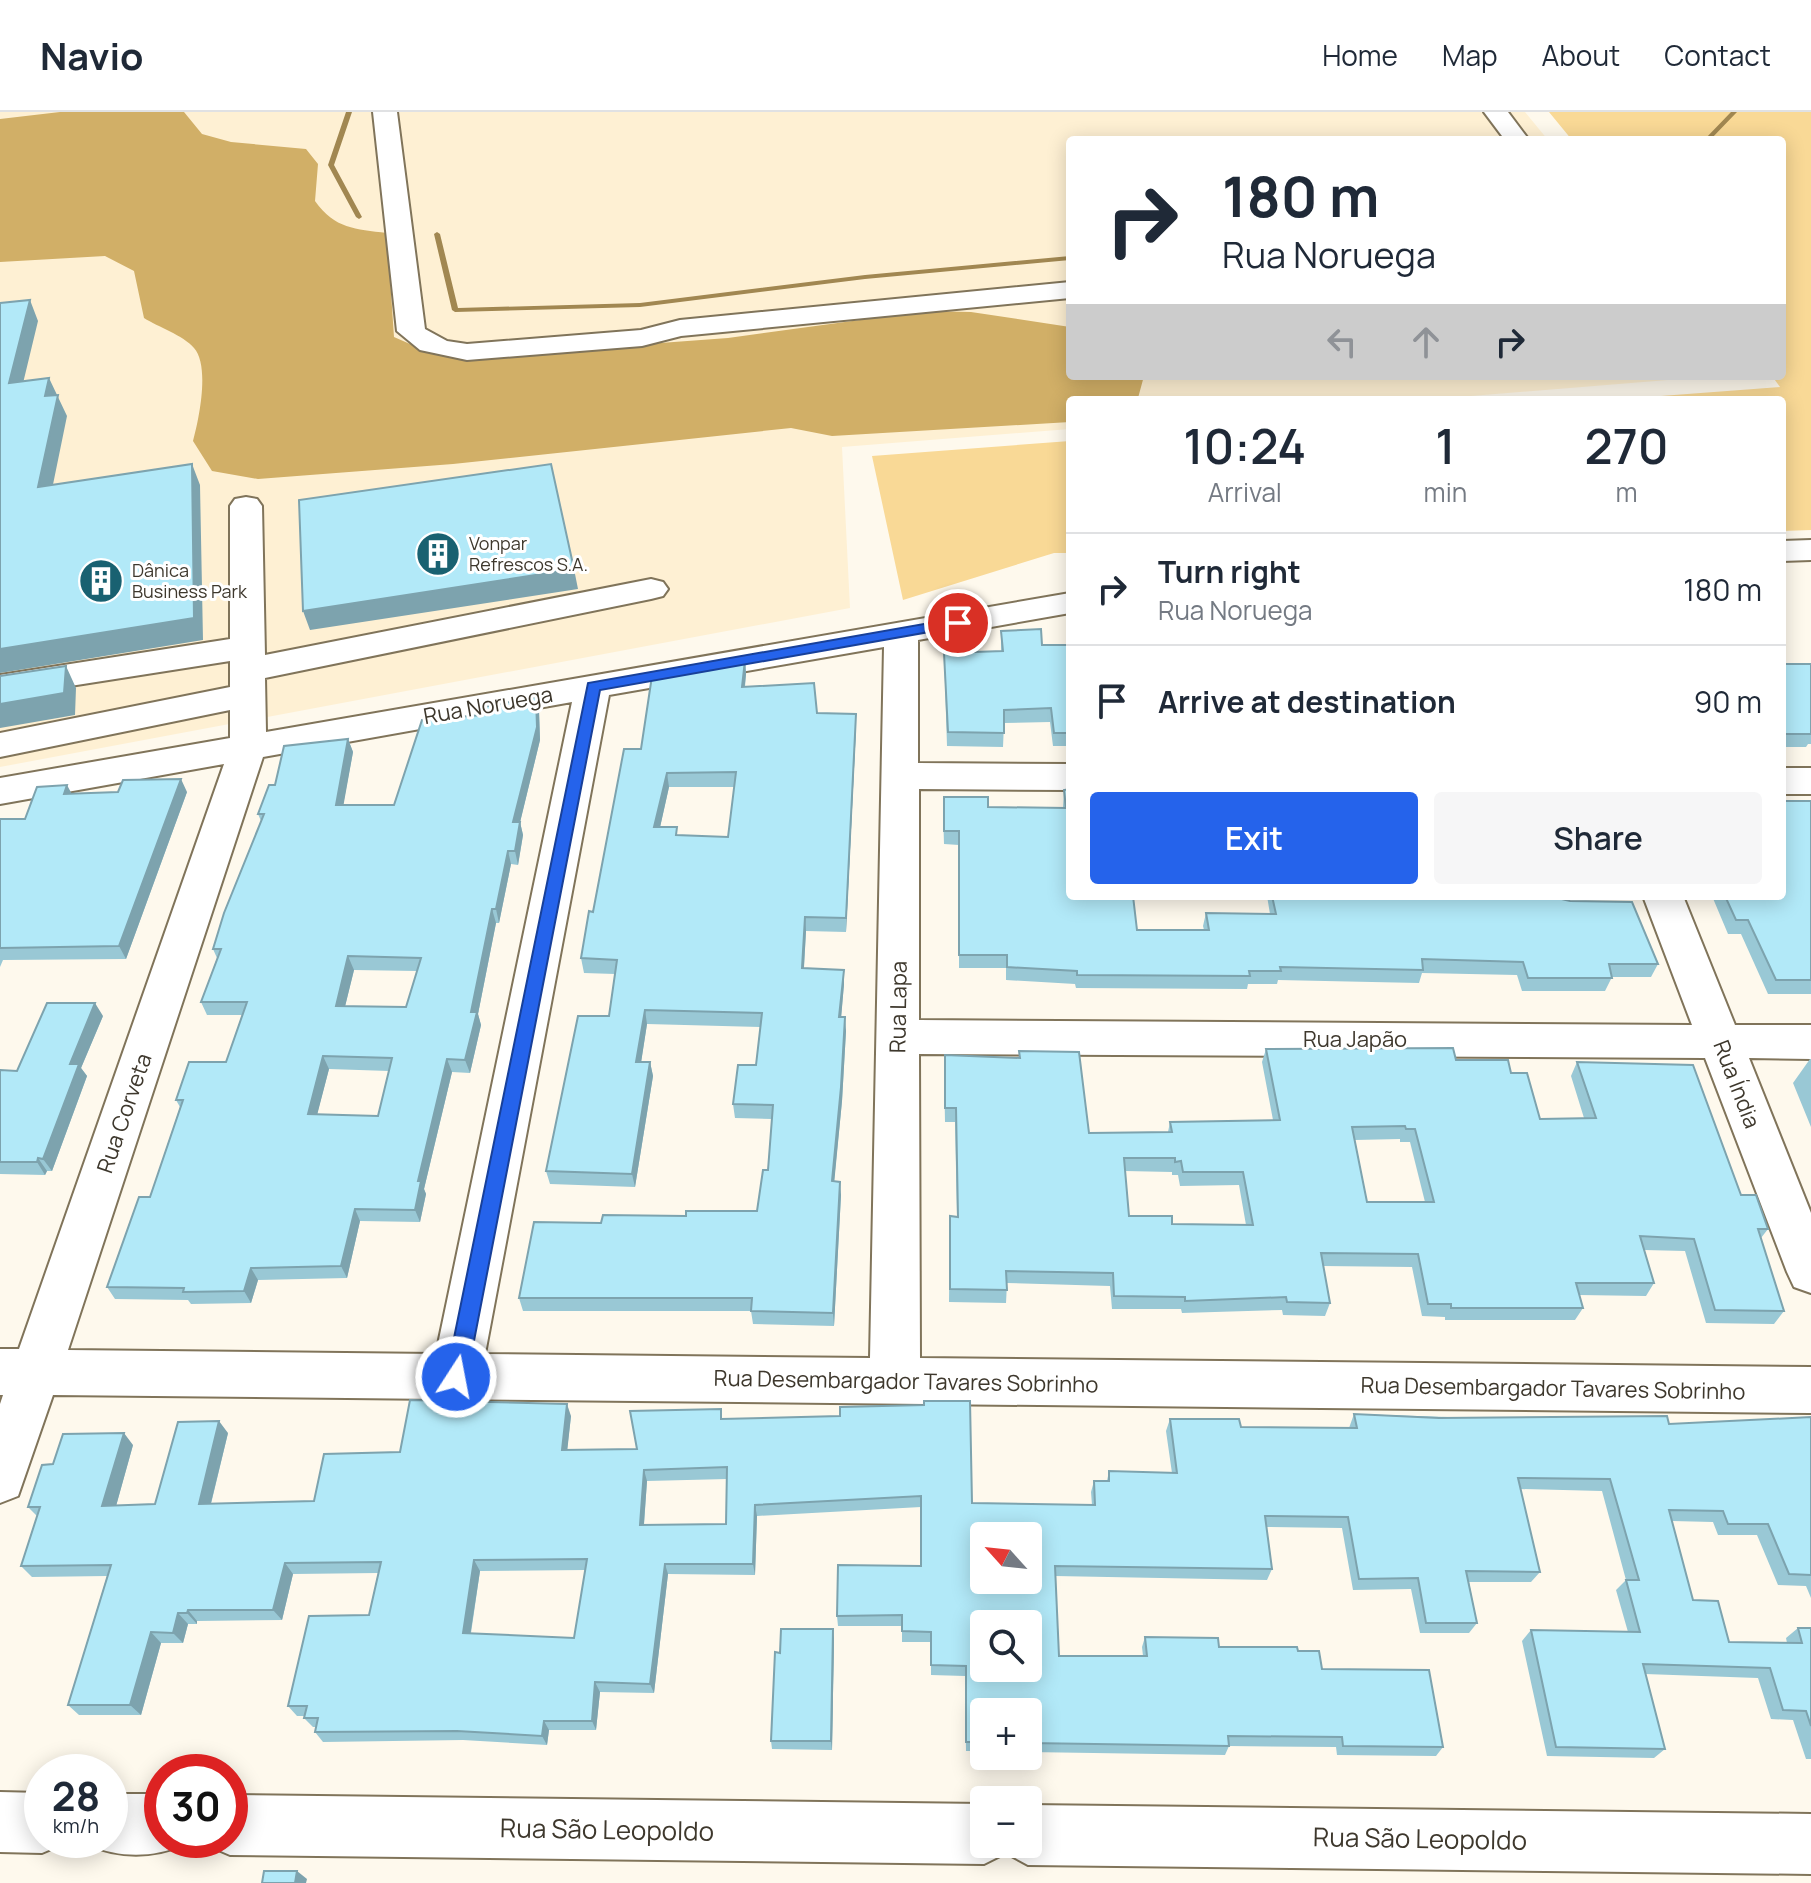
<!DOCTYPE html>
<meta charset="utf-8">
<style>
:root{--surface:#fff;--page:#f6f6f7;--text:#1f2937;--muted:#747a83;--line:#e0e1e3;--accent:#2563eb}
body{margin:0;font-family:Manrope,sans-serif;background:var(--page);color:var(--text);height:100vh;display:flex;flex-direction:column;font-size:30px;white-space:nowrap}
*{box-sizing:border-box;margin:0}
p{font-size:26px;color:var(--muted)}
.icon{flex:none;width:44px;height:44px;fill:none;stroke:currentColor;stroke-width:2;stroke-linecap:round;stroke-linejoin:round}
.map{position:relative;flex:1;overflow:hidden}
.details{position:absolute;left:1066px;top:284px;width:720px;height:504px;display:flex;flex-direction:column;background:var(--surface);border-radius:8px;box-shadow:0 4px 20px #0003}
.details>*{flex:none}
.guide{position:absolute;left:1066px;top:24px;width:720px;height:244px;border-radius:8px;box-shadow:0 4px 20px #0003;background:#fff;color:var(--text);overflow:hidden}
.needle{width:52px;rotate:297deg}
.tools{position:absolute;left:970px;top:1410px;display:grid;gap:16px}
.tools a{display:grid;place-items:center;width:72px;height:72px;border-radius:8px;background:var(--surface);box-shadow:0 4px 20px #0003;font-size:40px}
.speed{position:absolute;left:24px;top:1642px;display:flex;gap:16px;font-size:40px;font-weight:700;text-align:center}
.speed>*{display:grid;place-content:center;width:104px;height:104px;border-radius:50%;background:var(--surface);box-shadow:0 4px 20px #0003;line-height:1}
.speed small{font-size:20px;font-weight:400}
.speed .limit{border:12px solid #d22;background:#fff;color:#111}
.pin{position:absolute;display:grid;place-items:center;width:68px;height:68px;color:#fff;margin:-34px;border:4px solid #fff;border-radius:50%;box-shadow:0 2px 8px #0007}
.me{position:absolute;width:88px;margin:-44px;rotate:11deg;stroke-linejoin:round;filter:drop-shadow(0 0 6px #0008)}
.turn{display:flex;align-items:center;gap:28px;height:168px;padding:0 24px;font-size:36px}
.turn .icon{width:104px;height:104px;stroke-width:2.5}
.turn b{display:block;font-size:56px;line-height:68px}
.lanes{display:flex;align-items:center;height:76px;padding:0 24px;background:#0003;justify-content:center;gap:40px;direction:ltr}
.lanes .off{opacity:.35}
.eta{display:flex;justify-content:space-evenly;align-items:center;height:136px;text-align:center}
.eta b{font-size:48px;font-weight:600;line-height:56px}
.primary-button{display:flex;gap:16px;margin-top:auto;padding:16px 24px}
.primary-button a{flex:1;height:92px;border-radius:8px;background:var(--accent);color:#fff;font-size:32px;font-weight:600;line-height:92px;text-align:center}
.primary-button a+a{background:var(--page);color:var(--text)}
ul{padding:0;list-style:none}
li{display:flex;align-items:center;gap:24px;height:112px;padding:0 24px;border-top:2px solid var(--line)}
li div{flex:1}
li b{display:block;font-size:30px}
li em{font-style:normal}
header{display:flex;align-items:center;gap:48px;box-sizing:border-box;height:112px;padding:0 40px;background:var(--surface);border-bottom:2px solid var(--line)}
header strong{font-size:38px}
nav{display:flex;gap:44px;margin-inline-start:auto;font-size:28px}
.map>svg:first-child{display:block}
.built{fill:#fef0d3}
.green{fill:#f9d996}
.forest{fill:#d1af67}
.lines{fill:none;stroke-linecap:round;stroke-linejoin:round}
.stream{fill:#a18751;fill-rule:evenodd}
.minor-casing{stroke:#80745a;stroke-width:4}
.minor{fill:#fff;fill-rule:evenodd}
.wall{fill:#99c8d5;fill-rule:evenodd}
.shaded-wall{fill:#7da3ae}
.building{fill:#b2e9f8;stroke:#7da3ae;stroke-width:2;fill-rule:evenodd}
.route{fill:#2563eb;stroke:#184099;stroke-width:2}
.labels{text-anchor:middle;stroke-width:6;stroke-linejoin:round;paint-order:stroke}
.far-poi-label{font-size:18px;fill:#3e382d;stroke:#fff;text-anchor:start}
.street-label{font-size:22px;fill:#3e382d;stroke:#fff}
.near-street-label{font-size:26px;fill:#3e382d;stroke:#fff}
</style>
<header>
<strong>Navio</strong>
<nav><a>Home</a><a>Map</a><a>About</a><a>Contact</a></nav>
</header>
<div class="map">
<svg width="1811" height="1771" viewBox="0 0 1811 1771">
<rect width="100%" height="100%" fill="#fef9ed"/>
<path class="built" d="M0,0H1525L1548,28H1070V264H1717L1422,288H1070V317L842,335L850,496L0,655Z"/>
<path class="green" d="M1549,0H1811V418L1782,419V288H1608L1780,275L1772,264H1782V28H1572Z
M1070,329V441H1054L903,488L872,344Z"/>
<path class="forest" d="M60,0H184L202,22L231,30L306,37L318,52L315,89C335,117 355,117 387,121L394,225L426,239L459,246L728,226L926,199L971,200L1070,215V264H1144L1138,286L1134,288H1070V310L832,324L791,316L453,352L258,367L212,359L193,329C199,307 210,254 194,236C183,223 158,215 144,206L134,159L105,144L0,150V7Z"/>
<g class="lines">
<path class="stream" d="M346,0H352L334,53L362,105L359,107L356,105L328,53Z
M1731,0H1737L1710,28H1704Z
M437,120L440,122L458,196L640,191L865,163L1070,144V148L865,167L640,195L455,200L452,198L434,122Z"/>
<g class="minor-casing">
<path id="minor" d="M373,0H397L425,217L447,229L467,232L641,218L680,208L1070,170V186L681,224L642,234L467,248L420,238L397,219Z
M1484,0H1508L1529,28H1505Z
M246,385L257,387L262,394L265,543L651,467L663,470L668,477L663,484L651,487L265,566L266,620L1070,481V501L918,528V651L1070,652V678L919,677V908L1692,913L1643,784H1683L1735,913H1811V947L1749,946L1811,1101V1181L1794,1175L1787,1160L1705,946L919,942L920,1246L1811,1255V1301L53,1283L18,1384L0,1391V1292L3,1283H0V1237H19L224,652L0,692V666L230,626V598L0,645V621L230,575V549L0,585V563L230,527V394L235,387ZM884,535L870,1246L485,1242L609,583ZM572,590L436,1242L68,1238L263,645Z
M1811,428V448L1782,449V429Z
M1782,656H1811V682H1782Z
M0,1680L42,1681V1728H65L63,1732L42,1741L0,1740Z
M110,1682H162V1728H185L183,1733C153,1746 119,1746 89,1733L87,1728H110Z
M230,1683L984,1692V1732H1028V1693L1811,1702V1762L1028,1753L1006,1741L984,1752L230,1743L209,1734L206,1728H230Z"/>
</g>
<use href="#minor" class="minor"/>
</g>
<path class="wall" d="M1001,519L1042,533H1070V634H1053L1050,610L1004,611L1003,635L947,634L944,541L1001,539Z
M745,548L746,562L745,575L856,616L846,820L806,819L804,856L844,858V872L841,905L846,919L842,989L834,1069L841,1083L834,1214L753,1212L751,1199H523L519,1186L601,1111L757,1099L768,1058L772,1007L735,1006L733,992L756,953L760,915L647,912L641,950H650L653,964L635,1075L550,1072L546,1059L609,904L615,862L584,861L581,846L593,800L641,637ZM669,675H734L728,725L678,723L660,715Z
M1782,548L1784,552H1811V632H1808L1806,635H1782Z
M536,585L539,599L540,628L520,710L523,723L518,753L511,752L499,811H496L478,902L481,913L470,961L452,960L424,1077L426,1082L420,1110L360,1109L347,1166L258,1168L251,1191L191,1192L188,1188L115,1187L107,1175L150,1085L180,995L176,988L226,950L242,903H207L201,890L217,846L213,837L261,709L258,702L275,673L348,627L353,640L343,693H394L482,603ZM354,858L417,859L406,895L345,894ZM329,957L389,959L378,1004L317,1002Z
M1064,678L1137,818H1204L1203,814L1206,801L1270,802L1267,784H1549L1658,852L1651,865H1612L1605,879H1522L1517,863L1422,861L1419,871L1278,868L1277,872H1248L1247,877L1076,876L1075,872L1006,868V856H959V733L944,732L943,699L988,695L1063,696Z
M187,680L126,847L3,848L0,855V707H25L71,681Z
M1811,689V882H1768L1741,822H1728L1712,784H1782Z
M103,904L81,956L87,964L52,1059H47L45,1063L0,1062V958L17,959Z
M1266,937L1456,948L1511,961L1540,1007L1584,1006L1571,964L1577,950L1741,1083L1768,1117L1761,1126L1784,1199L1774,1212L1706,1211L1685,1139L1644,1138L1654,1171L1646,1184L1579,1183L1583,1196L1575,1208H1445V1205L1422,1204L1412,1155L1323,1154L1330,1191L1325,1204L1283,1203L1282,1198L1182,1201L1181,1197H1112L1110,1174L1007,1171L1006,1191L949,1190L950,1104L957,1105L955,1010H945L944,957L1019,946V939L1089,1021L1168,1020L1170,1010L1273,1008L1262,950ZM1400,1027V1030H1410L1425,1090H1367L1355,1028ZM1125,1059L1172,1060V1063H1178L1180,1074L1239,1073L1246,1113L1172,1112L1129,1104Z
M1810,947H1811V1015L1793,971Z
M1354,1302L1669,1312L1811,1305V1486L1806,1474L1778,1473L1757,1423H1718L1713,1410L1672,1409L1693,1488L1729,1530L1787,1531L1786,1526L1798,1516H1811V1647H1806L1793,1608L1771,1607L1758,1566L1645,1562L1665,1637L1654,1646L1547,1644L1522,1529L1531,1518L1628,1520L1616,1478L1626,1468L1602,1379L1520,1377L1540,1460L1531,1470H1469L1477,1511L1469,1521H1420L1411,1477L1353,1478L1342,1416L1266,1415L1272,1457L1267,1468L1055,1464L1059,1544H1143L1142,1535L1145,1525L1219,1535L1298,1539L1322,1557L1443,1635L1436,1644L1337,1643L1336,1635L1229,1634L1225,1643L1028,1640V1600H984V1639H966L965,1564L931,1563V1530H902V1514H838L837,1504L920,1454L921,1395L757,1404L755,1463L668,1462L654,1581L600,1580L596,1618H549L547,1633L463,1628L323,1630L315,1620L316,1615H313L304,1606L305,1604H297L288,1594L369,1503L378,1461L293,1462L282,1508L197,1509V1512H188L183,1531H161L141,1603H79L68,1593L107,1464L32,1465L21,1454L37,1404L28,1395L53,1352L133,1333L116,1394L155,1392L228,1321L211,1392L314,1389L400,1340L571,1304L567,1338L637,1337L723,1307L972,1391L1092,1393L1091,1380L1094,1369H1107L1109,1359L1172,1361L1166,1319L1170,1307L1241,1315L1349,1316ZM727,1367L726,1412L644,1413L647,1369ZM585,1458L574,1526L471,1521L480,1459Z
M834,1526L832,1638L772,1637L771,1629L780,1541Z"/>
<path class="shaded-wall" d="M30,188L38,209L18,292L9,271Z
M49,266L67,304L48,397L38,375L45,284Z
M192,352L200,373L203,528L0,561V537Z
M574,457L578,477L310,518L303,499Z
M745,548L746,562L743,590L742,575Z
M66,554L76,576L75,603L0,616V592Z
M536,585L539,599L540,628L517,723L513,710Z
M856,602V616L846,820V806Z
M348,627L353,640L341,707L336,693Z
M667,661L669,675L657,729L654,715Z
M181,667L187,680L126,847L119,834Z
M67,673L74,686L64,682Z
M520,710L523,723L518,753L515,739Z
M508,739L511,752L499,811L496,797Z
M492,797L496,811L478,902L481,913L470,961L465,948L471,900Z
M805,805L806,819L803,870L802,856Z
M348,844L354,858L342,907L336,894Z
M844,858V872L840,919L839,905Z
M95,891L103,904L81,956L87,964L52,1059L43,1047L70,952Z
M645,898L647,912L639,964L636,950Z
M845,905L846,919L842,989L833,1083L832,1069Z
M323,944L329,957L314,1015L308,1002Z
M447,947L452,960L424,1077L426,1082L420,1110L415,1098L418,1069Z
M650,950L653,964L635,1075L632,1062Z
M38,1046L47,1059L45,1063L37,1050Z
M840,1070L841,1083L834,1214L833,1201Z
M355,1097L360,1109L347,1166L341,1154Z
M251,1156L258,1168L251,1191L244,1179Z
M567,1292L571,1304L566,1350L562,1338Z
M219,1309L228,1321L208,1403L199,1392Z
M124,1321L133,1333L113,1405L102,1394Z
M644,1358L647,1369L643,1424L640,1413Z
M755,1393L757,1404L755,1463L753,1452Z
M474,1448L480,1459L469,1531L463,1521Z
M285,1451L293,1462L282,1508L273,1498Z
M665,1452L668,1462L654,1581L650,1572Z
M188,1498L197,1509V1512L187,1501Z
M178,1501L188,1512L183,1531L173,1521Z
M833,1517L834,1526L832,1638L831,1629Z
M151,1520L161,1531L141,1603L130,1593Z
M595,1570L600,1580L596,1618L592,1609Z
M544,1609L549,1618L547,1633L542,1624Z
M297,1759L307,1767L306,1771H295Z"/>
<path class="building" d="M30,188L9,271L49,266L45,284L58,283L38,375L192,352L194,506L0,537V191Z
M551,352L574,457L303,499L299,388Z
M1041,517L1042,533H1070V621H1054L1051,596L1004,598V621L948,620L944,541L1003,539L1001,519Z
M745,548L742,575L814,571L817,601L856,602L846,806L805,805L802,856L844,858L839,905H845L841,975L832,1069L840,1070L833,1201L751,1199L752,1186H519L534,1110L601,1111L603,1103L686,1104V1099H757L763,1058H768L773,993L733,992L738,953H756L762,901L645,898L636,950H650L632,1062L546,1059L578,904H609L617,848L581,846L589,799L593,800L624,637H641L652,564L710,558V554ZM736,660L728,725L676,723L677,715H654L667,661Z
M1782,548L1784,552H1811V622H1782Z
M66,554L64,581L0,592V564Z
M536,585L537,615L513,710H520L515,739H508L496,797H492L471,900H477L465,948L447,947L418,1069H421L415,1098L355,1097L341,1154L251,1156L244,1179L183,1180L184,1176L107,1175L139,1085H150L183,988H176L189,950H226L247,890H201L221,837H213L224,801L264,702H258L269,673H275L284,634L348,627L336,693H394L422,608L482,603L483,595ZM348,844L421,846L406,895L336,894ZM323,944L392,946L378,1004L308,1002Z
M181,667L119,834L0,836V707H25L37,675L67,673L64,682L118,680L123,668Z
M1070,677V784H1133L1137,818H1209L1206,801L1276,802L1272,784H1549L1570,789L1632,790L1658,852H1609L1612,866H1528L1523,850L1422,847L1423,858L1280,855L1281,859H1249L1250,864L1077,863V859L1007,855V843H959V719H944V685H988V695L1066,696L1064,678Z
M1782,689H1811V868H1776L1748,808H1736L1725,784H1782Z
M47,891H95L70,952H79L43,1047L38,1046L37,1050H0V958L17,959Z
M1453,936L1456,948H1508L1511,961H1527L1540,1007L1596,1006L1577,950L1693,953L1741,1083H1756L1768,1117H1758L1784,1199L1715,1198L1694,1127L1640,1124L1654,1171H1576L1583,1196H1451V1192H1428L1418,1142L1321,1141L1330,1191L1287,1190L1286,1185L1185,1189V1185L1114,1184L1113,1161L1006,1159L1007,1178L950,1177V1104L958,1105L956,996H945V943L1020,946L1019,939L1079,940L1089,1021L1172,1020L1170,1010L1280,1008L1266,937ZM1405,1014L1406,1017H1415L1434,1090H1367L1352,1015ZM1124,1046H1175V1050L1181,1049L1183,1060H1243L1253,1113L1172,1112V1104H1129Z
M410,1288L567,1292L562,1338L637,1337L630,1299L721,1297V1307L840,1304V1295L924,1293V1289H970L972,1391L1095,1393L1094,1369H1109V1359L1177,1361L1170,1307H1239L1241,1315L1357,1316L1354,1302L1439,1306L1667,1304L1669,1312L1811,1305V1463L1789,1462L1768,1412H1728L1723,1399L1669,1398L1693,1488L1718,1489L1729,1530L1802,1531L1798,1516H1811V1614L1806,1599L1783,1598L1770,1556L1643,1552L1665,1637L1556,1635L1531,1518L1640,1520L1626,1468H1639L1610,1367L1518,1366L1540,1460L1466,1459L1477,1511H1426L1418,1466L1359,1467L1348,1405L1265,1404L1272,1457L1055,1454L1059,1544H1147L1145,1525L1218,1526L1219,1535H1297L1298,1539H1319L1322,1557L1429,1558L1443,1635L1343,1634L1342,1625L1228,1624L1229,1634L1028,1631V1600H984V1630H966V1554L931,1553V1520L902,1519V1503L837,1504L838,1453L921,1454V1384L755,1393L753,1452H665L650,1572L595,1570L592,1609H544L542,1624L457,1619L315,1620L318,1606H304L307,1594H288L309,1504L369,1503L381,1450L285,1451L273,1498H188L187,1501H178L173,1521L151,1520L130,1593H68L111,1453L21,1454L40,1395H28L42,1353L53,1352L63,1322L124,1321L102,1394L155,1392L178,1310L219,1309L199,1392L314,1389L324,1342L400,1340ZM727,1355L726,1412L640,1413L644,1358ZM984,1424H1028V1468H984ZM587,1447L574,1526L463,1521L474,1448ZM984,1512H1028V1556H984Z
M781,1517H833L831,1629H771L775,1540L780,1541Z
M264,1759H297L295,1771H262Z"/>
<path class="route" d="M958,506L965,511L963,514L600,578L467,1265L464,1272L456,1275L449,1272L446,1265L588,571Z"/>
<defs>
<g id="building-disc" transform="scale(2.3)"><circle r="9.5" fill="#196171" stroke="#fff"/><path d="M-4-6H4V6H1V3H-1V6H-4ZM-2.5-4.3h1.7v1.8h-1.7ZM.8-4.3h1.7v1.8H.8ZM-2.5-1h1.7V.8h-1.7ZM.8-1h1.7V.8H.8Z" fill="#fff"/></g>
</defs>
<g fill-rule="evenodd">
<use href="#building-disc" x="438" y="442"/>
<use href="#building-disc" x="101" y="469"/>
</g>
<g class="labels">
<g class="far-poi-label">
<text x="469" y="438">Vonpar<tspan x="469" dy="21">Refrescos S.A.</tspan></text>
<text x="132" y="465">Dânica<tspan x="132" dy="21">Business Park</tspan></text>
</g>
<g class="street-label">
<text transform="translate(488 593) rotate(-10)" y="8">Rua Noruega</text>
<text transform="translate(898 895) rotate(-89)" y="8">Rua Lapa</text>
<text x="1355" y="935">Rua Japão</text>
<text transform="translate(1737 972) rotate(69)" y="8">Rua Índia</text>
<text transform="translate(124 1001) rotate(-71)" y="8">Rua Corveta</text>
<text transform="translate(906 1269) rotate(1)" y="8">Rua Desembargador Tavares Sobrinho</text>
<text transform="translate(1553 1276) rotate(1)" y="8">Rua Desembargador Tavares Sobrinho</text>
</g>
<g class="near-street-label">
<text transform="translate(607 1718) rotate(1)" y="9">Rua São Leopoldo</text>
<text transform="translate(1420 1727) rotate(1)" y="9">Rua São Leopoldo</text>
</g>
</g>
</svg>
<div class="tools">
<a><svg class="needle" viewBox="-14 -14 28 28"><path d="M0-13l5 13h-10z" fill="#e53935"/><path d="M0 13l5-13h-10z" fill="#747a83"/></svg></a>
<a><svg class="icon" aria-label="search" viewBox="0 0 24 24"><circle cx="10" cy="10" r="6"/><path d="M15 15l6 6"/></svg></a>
<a>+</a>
<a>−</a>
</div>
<div class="speed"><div>28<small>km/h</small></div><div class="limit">30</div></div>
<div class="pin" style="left:958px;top:511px;background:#d93025"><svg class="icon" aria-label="arrive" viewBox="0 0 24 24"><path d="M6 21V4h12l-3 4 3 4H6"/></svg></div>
<svg class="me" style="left:456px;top:1265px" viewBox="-20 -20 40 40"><circle r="17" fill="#2563eb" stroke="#fff" stroke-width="3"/><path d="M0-11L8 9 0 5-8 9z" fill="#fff"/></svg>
<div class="guide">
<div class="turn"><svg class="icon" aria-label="right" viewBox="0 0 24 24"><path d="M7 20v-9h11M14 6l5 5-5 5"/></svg><div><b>180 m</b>Rua Noruega</div></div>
<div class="lanes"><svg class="icon off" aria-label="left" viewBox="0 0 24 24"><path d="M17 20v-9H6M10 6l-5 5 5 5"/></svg><svg class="icon off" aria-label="ahead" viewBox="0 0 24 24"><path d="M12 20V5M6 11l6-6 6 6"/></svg><svg class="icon" aria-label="right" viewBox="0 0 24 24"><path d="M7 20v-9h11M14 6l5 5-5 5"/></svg></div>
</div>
<section class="details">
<div class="eta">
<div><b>10:24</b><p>Arrival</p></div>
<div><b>1</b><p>min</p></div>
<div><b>270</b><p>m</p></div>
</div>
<ul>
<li><svg class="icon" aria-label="right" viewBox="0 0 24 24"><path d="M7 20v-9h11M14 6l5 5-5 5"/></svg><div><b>Turn right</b><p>Rua Noruega</p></div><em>180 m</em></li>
<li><svg class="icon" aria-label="arrive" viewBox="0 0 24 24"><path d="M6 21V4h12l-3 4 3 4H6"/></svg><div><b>Arrive at destination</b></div><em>90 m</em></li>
</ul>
<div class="primary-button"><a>Exit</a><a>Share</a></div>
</section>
</div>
